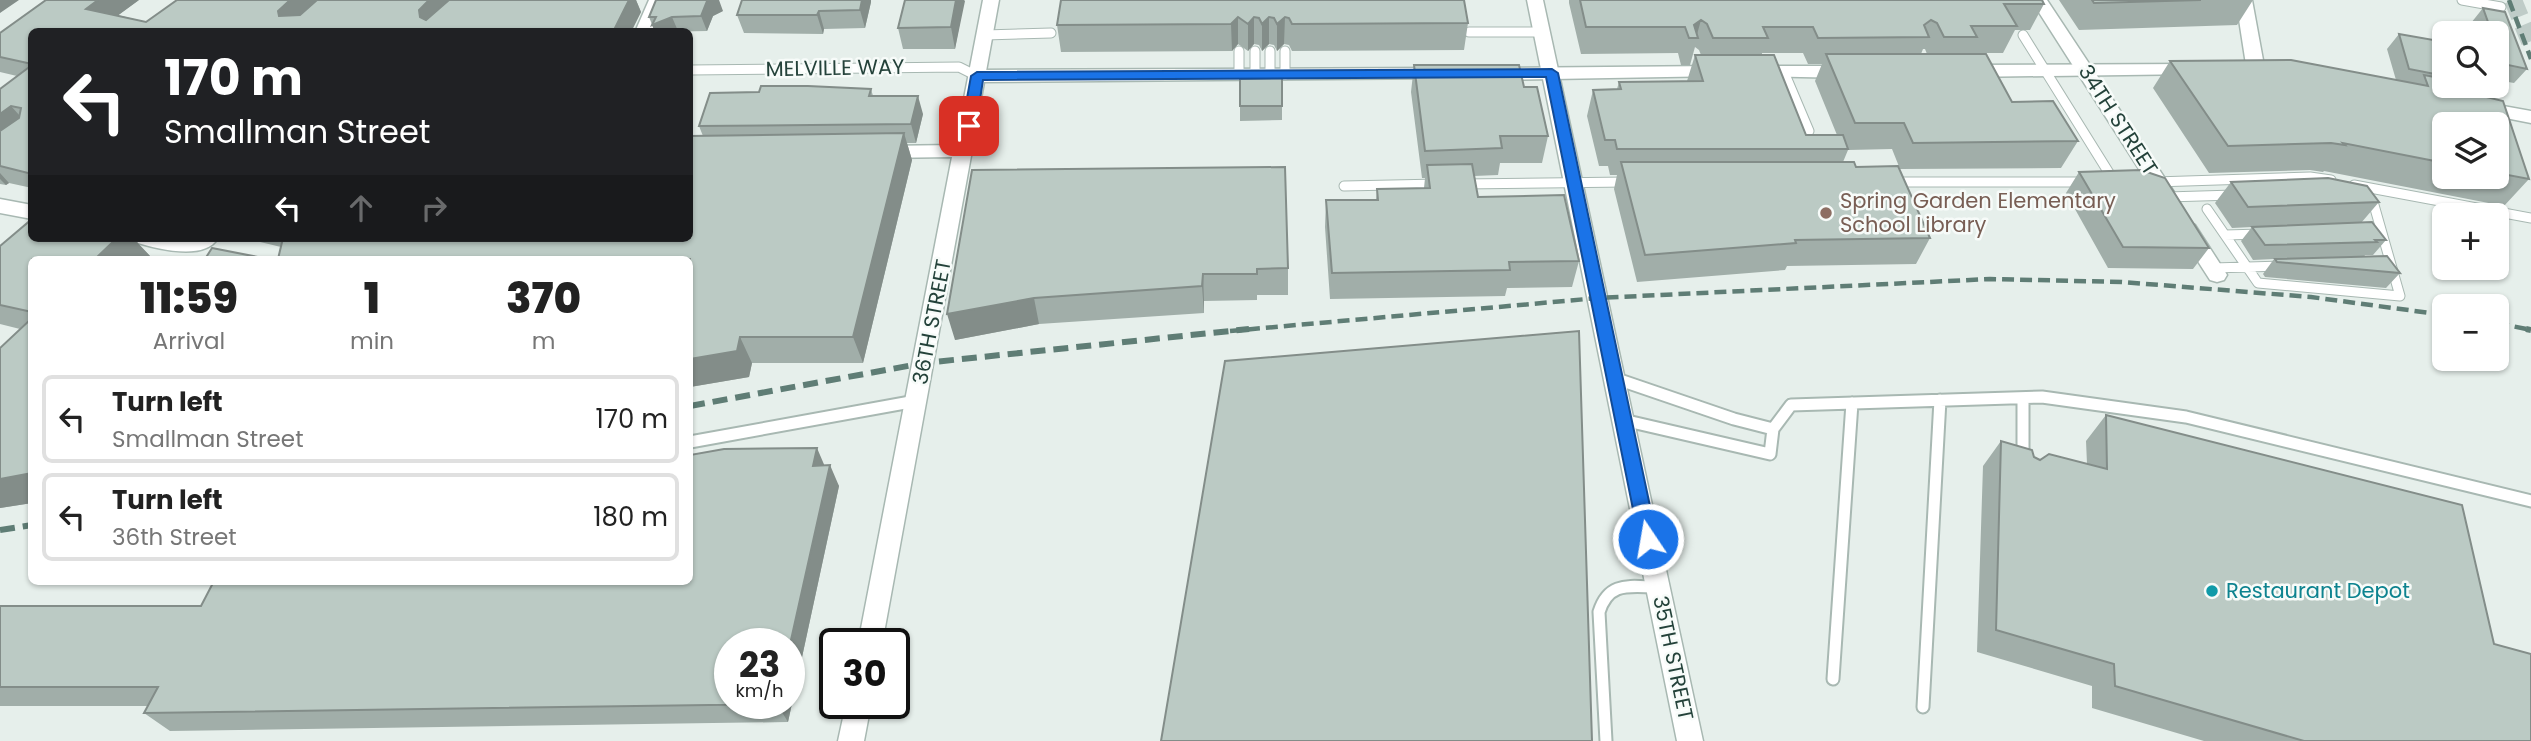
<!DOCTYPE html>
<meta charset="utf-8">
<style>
:root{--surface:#fff;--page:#f6f6f6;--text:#222;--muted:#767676;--line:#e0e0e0}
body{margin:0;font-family:Poppins,sans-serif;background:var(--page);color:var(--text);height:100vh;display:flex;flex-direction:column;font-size:26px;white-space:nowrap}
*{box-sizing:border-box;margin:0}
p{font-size:23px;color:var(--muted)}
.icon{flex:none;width:38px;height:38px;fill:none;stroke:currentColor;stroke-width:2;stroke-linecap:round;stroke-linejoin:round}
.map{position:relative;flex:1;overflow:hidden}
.sheet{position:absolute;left:28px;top:256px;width:665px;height:329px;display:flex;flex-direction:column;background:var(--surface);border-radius:10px;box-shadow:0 2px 5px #0004}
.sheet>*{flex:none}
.guide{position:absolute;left:28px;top:28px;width:665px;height:214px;border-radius:10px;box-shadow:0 2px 5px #0004;background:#202124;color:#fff;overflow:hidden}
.controls{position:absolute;left:2432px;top:21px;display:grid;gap:14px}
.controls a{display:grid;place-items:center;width:77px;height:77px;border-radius:10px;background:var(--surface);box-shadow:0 2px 5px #0004;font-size:35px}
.speed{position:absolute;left:714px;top:628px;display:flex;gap:14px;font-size:35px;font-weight:700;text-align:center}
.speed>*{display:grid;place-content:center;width:91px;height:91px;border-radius:50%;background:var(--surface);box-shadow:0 2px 5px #0004;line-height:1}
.speed small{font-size:18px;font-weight:400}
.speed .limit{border:4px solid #111;border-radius:10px;background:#fff;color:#111}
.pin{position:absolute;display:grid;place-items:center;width:60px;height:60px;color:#fff;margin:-30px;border-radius:14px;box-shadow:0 4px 10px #0006}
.me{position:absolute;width:77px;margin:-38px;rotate:348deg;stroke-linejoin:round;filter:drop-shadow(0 0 5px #0008)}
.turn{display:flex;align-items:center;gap:24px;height:147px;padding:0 21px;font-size:32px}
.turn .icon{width:91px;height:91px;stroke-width:2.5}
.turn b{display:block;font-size:49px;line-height:60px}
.lanes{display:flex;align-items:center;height:66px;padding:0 21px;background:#0003;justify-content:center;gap:35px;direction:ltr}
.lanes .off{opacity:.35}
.eta{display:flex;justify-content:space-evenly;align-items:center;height:119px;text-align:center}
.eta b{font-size:42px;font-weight:800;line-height:49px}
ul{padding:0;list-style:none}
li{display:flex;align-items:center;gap:21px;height:88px;margin:0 14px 10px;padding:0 7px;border:4px solid var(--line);border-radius:10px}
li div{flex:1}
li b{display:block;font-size:26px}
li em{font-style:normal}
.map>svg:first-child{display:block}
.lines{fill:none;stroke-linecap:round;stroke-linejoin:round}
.minor-tunnel{stroke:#bfccc8;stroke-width:18;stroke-dasharray:18 9;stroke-linecap:butt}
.service-far1-casing{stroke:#a8b8b2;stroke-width:11}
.service-casing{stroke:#a8b8b2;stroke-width:15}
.minor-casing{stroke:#a8b8b2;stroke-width:3}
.tertiary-casing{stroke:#a8b8b2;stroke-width:3}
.service-far1{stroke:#fff;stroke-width:9}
.service{stroke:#fff;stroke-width:11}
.minor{fill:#fff;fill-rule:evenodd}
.tertiary{fill:#fff;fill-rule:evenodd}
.rail-far1{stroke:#5f7d75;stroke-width:4.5;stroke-dasharray:12 6;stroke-linecap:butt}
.rail{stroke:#5f7d75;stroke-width:6;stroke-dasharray:15 8;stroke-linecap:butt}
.wall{fill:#a1aea9;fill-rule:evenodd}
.shaded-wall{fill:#838d89}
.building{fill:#bbcac4;stroke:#838d89;stroke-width:2}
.route{fill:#1a73e8;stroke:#114b97;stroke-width:2}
.education-dot{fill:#8d6e63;stroke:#f7fbf9;stroke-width:2.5}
.culture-dot{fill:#0f9aa8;stroke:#f7fbf9;stroke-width:2.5}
.labels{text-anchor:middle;stroke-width:5;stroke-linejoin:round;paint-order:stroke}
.street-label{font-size:21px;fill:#24423a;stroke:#f7fbf9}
.education-label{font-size:21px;fill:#785e54;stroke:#f7fbf9;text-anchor:start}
.culture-label{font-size:21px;fill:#0d838f;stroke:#f7fbf9;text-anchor:start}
</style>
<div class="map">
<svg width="2531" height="741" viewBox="0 0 2531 741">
<rect width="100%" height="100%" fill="#e6efeb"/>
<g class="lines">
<path class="minor-tunnel" d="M2513,0L2531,44"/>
<g class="service-far1-casing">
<path id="service-far1" d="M2462,0L2501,7
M1469,32H1541
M985,35L1051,33
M2023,35L2114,181
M1239,51V75
M1255,51V75
M1270,51V75
M1285,51V75
M690,70L959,67L977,76
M1784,72L1809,131
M1893,182H2087
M2155,182L2310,177L2331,180
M1462,184L1628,182
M2354,185L2531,218
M1344,186L1439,184
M2167,197L2234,195
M2207,209L2258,283L2400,296L2374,205L2364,203
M2225,235L2261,234
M2213,268L2283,266"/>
</g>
<g class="service-casing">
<path id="service" d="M1614,378L1734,419L1773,429
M2023,398V460
M1623,420L1770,454L1773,429L1791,405L2042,397L2186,417L2531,501
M690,442L916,401
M1833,679L1852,403
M1923,707L1940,400
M1606,741L1599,612C1609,580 1631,587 1658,587"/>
</g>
<g class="minor-casing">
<path id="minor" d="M649,0H665L652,32H635Z
M983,0H999L972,148L974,151L971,156L882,644H858L952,157L883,158L877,156L874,152L877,148L883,146L955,145Z
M1527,0H1543L1703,741H1677Z
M2031,0H2047L2174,192L2176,197L2174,202H2160Z
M2236,0H2252L2265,71L2262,75L2256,77L2247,71Z
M0,199L32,205V219L0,213Z
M2188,223L2195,225L2224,270L2227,275L2224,280L2217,282L2210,280L2181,235L2178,230L2181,225Z
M135,238H218C205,261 158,249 138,243Z
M846,704H871L864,741H838Z"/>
</g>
<g class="tertiary-casing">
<path id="tertiary" d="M2193,64L2199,66L2202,70L2199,74L1966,77L1957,71L1966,65Z
M1717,66L1723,68L1726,72L1723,76L1494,80L1485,74L1494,68Z
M1753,66H1847L1856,72L1847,78L1747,76L1744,72L1747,68Z
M1441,68L1450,74L1447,78L977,82L968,76L977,70Z
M2481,102L2531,111V123L2475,112L2472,108Z"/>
</g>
<use href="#service-far1" class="service-far1"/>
<use href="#service" class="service"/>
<use href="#minor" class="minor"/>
<use href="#tertiary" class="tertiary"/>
<path class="rail-far1" d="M2509,0L2531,59
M2497,323L2531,330
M1230,331L1598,298L1990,279L2122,282L2311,297L2445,315"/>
<path class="rail" d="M2526,329L2531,330
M690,406L924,363L1249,329
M0,530L32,525"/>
</g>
<path class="wall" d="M139,0L118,15L146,22L399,0H636L641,12L631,32H32V188L9,183L6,185L0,184V89L17,76L0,72V33Z
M742,0H871V2L865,28L824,29L823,34L744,33L737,15Z
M905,0H964L955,49H903L898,28Z
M1061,0L1468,23L1464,50L1292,51L1289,45L1284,44L1277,51L1274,45L1269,44L1262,51L1259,45L1254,44L1248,51L1238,44L1232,51L1061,52L1057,25Z
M1569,0H2042L2044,4L2030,30H2015L2003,53H1969V54L2012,102L2078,141L2061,168L1900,169L1892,149L1848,150L1843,162L1856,167L1930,238L1916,264L1787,266L1785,270L1637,282L1614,189L1617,175H1610L1608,166H1599L1587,116L1593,90L1617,89L1619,82L1687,81L1695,55H1701L1699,50L1695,47L1690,65H1681L1678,53L1581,54L1569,3ZM1923,49H1925L1927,54H1921ZM1762,53H1803L1808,64H1822L1815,81L1837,135H1806L1762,55Z
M2059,0H2253L2237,25L2079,30Z
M2483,8L2527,69L2514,83L2497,80V33H2474L2471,23Z
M723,11L713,16L707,31L655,32L649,17Z
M2399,34L2445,42V86L2486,97L2529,179L2504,206L2324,171L2323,172L2310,170L2209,173L2153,88L2170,61L2396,80L2387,49ZM2445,124H2497V177H2445Z
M1414,65L1524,87L1548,136L1542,163H1500L1498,175L1474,176L1478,197L1579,261L1572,287L1507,288L1505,296L1330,299L1325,227L1326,200H1376L1377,189L1424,188L1425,178H1422L1411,92Z
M1240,79L1282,106V120L1240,121Z
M871,89L873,96L923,114L916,143H907L912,160L863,363H752L749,377L690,387V259L281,247L256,241L254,238H690L703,136L699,126Z
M972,170L1288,268V295H1257V300L1204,301V313L1039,324L955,340Z
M2079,172L2209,248L2193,269L2108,268L2066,193Z
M2231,182L2379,202L2361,223L2386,240L2373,255H2365L2364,257L2400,273L2386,288L2265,277L2263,274L2274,259L2253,260L2241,241L2252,227L2232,228L2215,203Z
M32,238H133L150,256L32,259V503L0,508V348L20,329L0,324V246Z
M2106,415L2494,644L2531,741H2204L2092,708V686L1977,652L1983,466L2001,441L2040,460L2087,464L2086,441Z
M824,465L839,486L788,722L170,731L144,713L148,706H0V606H201Z"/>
<path class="shaded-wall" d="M0,0H19L0,13Z
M98,0H139L101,28L86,9Z
M290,0H323L291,32L279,16L278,11Z
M429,0H450L430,32L420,17L419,10Z
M629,0H636L641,12L631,32H613Z
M710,0H719L723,11L713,16L707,31L701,16L707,1Z
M862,0H871V2L865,28L860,10Z
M956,0H964L965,1L955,49L951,27Z
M819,11L824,29L823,34L817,15Z
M672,17L678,31L655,32L652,25Z
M1238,17V44L1232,51L1231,24Z
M1254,17V44L1248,51V24Z
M1269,17V44L1262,51V24Z
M1285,17L1284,44L1277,51V24Z
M1701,20L1696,38L1694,25Z
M918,96L923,114L916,143L911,124Z
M11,106L28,125L0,147V114Z
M904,133L912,160L863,363L853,337Z
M0,173L9,183L6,185L0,179Z
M117,238H133L150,256L147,259H95Z
M1203,274L1204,301V313L1202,286Z
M1034,298L1039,324L955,340L947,314Z
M740,337L752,363L749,377L690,387V359Z
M817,448L826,469L813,466Z
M830,465L839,486L788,722L777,704H789V649Z
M32,473V503L0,508V479Z"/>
<path class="building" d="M46,0H98L86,9L146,22L177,0H290L278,11L279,16L300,15L317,0H429L419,10L420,17L426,20L449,0H629L613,32H32V64L0,57V33Z
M656,0H710L707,1L701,16L672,17L652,25L656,17H649Z
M742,0H862L860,10L819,11L817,15H737Z
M905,0H956L951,27L898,28Z
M1061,0H1464L1468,23L1292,24L1289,18L1285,17L1277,24L1274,18L1269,17L1262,24L1259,18L1254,17L1248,24L1238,17L1231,24L1057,25Z
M1580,0H2042L2044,4H2004L2017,26H1971L1977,37H1944L1937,23L1931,20L1924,25L1929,37L1818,38L1813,27H1763L1768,38H1713L1707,24L1701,20L1694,25L1698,38H1689L1685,27H1586Z
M2092,0H2201L2094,3Z
M2483,8L2505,12L2527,69L2503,64L2497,49V33H2492Z
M2399,34L2445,42V76L2409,69Z
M1826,54H1986L2012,102L2053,101L2078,141L1913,143L1904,123H1855Z
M1695,55H1774L1806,135H1843L1848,149H1617L1615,140H1605L1593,90L1621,89L1619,82L1703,81Z
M2291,60L2428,86L2424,75L2445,79V86H2482L2486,97L2503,101L2529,179L2497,173V124H2445V163L2343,143L2345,145L2331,143L2228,146L2170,61Z
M32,65V174L0,166V131L19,118L21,108L11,106L0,114V89Z
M1414,65H1519L1524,87H1537L1548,136H1500L1502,148L1425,151Z
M1282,78V106H1240V79Z
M761,86H808L871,89L869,96H918L911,124L699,126L710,93L759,92Z
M904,133L853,337H740L737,351L690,359V259H278L283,238H690V136Z
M1621,162H1854L1856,167L1898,166L1930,238L1795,240L1796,243L1645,255Z
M1472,164L1478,197L1564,195L1579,261L1509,262L1510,270L1332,273L1326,200H1378L1377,189L1430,188L1427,165Z
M1285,167L1288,268L1257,269V274H1203L1202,286L1034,298L947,314L972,170Z
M2141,170L2165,178L2209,248L2123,247L2079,172Z
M2328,178L2367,186L2379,202L2248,207L2231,182Z
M32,219V238H117L95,259H32V312L0,305V246Z
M2372,222L2386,240H2375L2377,242L2265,245L2252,227Z
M212,248L268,259H205Z
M2387,256L2400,273L2277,262L2275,259Z
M32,318V473L0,479V348Z
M1579,331L1592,741H1161L1225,361Z
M2106,415L2462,505L2494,644L2531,654V741H2304L2115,686L2114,664L1996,630L2001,441L2032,450L2034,457L2040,460L2049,454L2107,469Z
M817,448L813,466L830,465L789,649V644H730V704H777L144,713L158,687H0V606H201L214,581H690V455L724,449Z"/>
<path class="route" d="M1552,69L1558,73L1657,539L1654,545L1648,547L1642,545L1639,539L1546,77L983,80L976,126L969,131L962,126L971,76L977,72Z"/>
<circle class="education-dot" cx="1826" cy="213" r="7"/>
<circle class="culture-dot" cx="2212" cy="591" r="7"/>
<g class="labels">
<g class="street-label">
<text transform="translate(835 68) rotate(-1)" y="7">MELVILLE WAY</text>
<text transform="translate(2118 120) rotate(57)" y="7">34TH STREET</text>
<text transform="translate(932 322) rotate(-79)" y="7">36TH STREET</text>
<text transform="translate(1673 658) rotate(78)" y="7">35TH STREET</text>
</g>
<g class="education-label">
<text x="1840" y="208">Spring Garden Elementary<tspan x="1840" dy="24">School Library</tspan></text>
</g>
<g class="culture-label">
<text x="2226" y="598">Restaurant Depot</text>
</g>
</g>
</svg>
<div class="controls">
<a><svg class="icon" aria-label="search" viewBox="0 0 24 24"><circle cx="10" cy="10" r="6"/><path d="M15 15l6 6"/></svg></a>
<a><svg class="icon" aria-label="layers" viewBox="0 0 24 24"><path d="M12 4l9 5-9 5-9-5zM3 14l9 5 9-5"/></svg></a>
<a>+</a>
<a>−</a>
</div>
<div class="speed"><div>23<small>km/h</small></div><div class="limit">30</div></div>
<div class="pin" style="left:969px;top:126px;background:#d93025"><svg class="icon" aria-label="arrive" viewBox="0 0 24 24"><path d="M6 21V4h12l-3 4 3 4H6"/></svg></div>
<svg class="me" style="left:1648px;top:539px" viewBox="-20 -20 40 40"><circle r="17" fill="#1a73e8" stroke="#fff" stroke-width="3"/><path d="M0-11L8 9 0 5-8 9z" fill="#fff"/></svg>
<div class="guide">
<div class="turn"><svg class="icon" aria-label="left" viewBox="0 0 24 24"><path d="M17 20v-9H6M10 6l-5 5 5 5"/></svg><div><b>170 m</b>Smallman Street</div></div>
<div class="lanes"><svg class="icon" aria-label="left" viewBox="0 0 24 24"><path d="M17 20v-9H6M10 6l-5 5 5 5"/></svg><svg class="icon off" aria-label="ahead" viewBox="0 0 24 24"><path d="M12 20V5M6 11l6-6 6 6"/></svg><svg class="icon off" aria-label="right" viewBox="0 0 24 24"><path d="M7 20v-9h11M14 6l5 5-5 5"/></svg></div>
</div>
<section class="sheet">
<div class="eta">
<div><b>11:59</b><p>Arrival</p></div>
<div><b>1</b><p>min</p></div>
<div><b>370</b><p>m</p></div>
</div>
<ul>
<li><svg class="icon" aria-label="left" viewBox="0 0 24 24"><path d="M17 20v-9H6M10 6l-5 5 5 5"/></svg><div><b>Turn left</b><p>Smallman Street</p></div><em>170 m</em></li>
<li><svg class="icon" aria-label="left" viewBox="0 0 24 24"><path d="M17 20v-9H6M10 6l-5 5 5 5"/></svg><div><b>Turn left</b><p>36th Street</p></div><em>180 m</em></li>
</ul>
</section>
</div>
